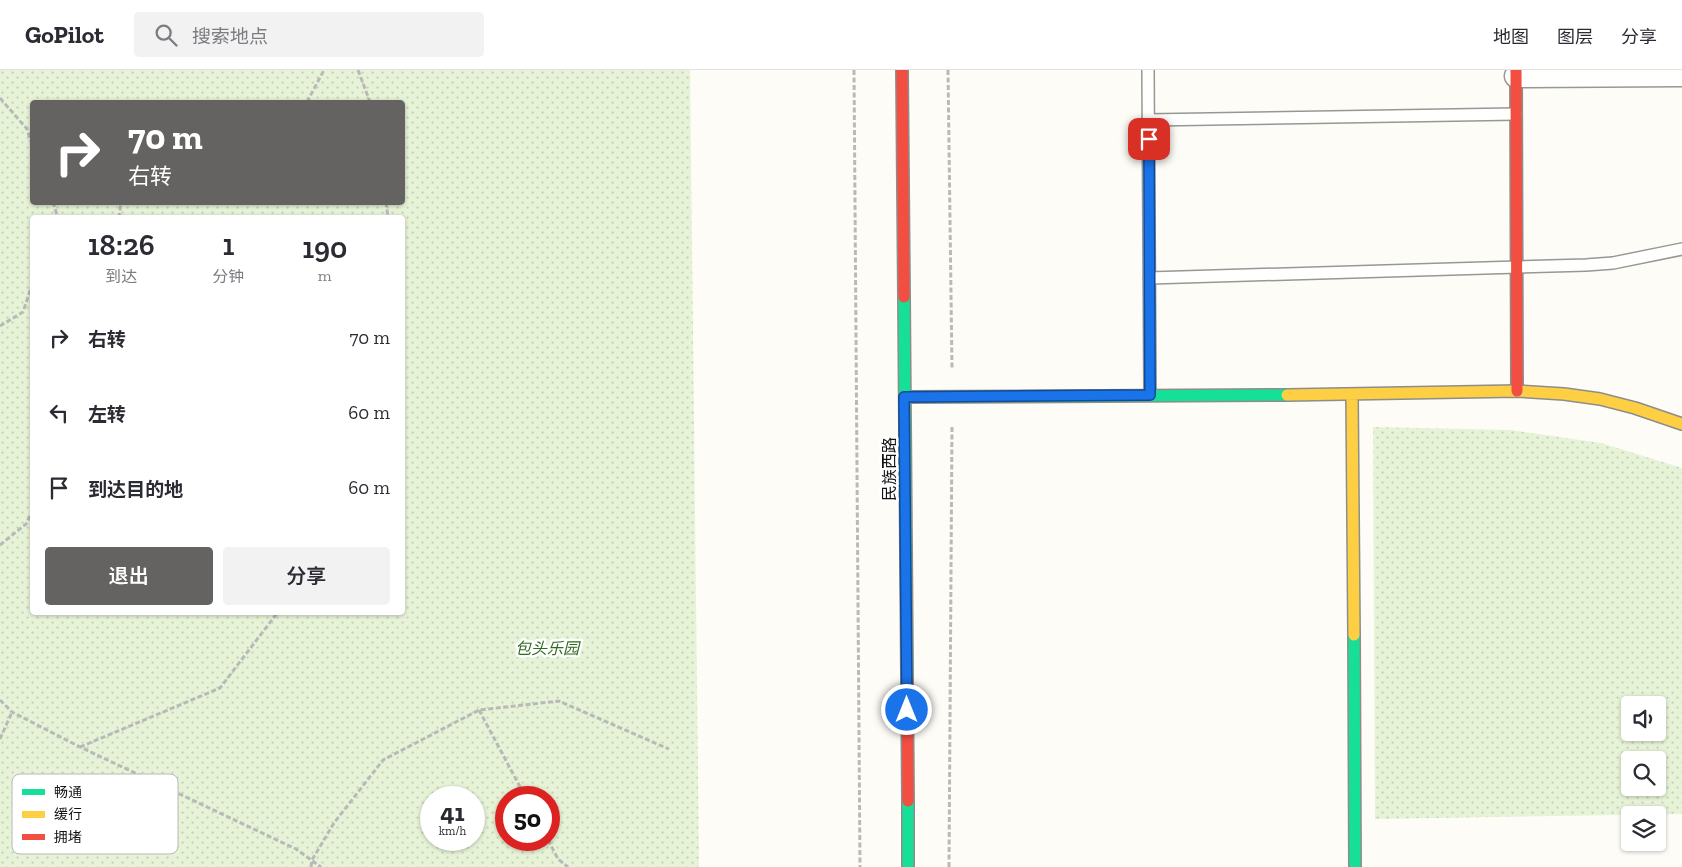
<!DOCTYPE html>
<html lang="zh">
<meta charset="utf-8">
<style>
:root{--surface:#fff;--page:#f2f2f3;--text:#2b2b33;--muted:#7c7c81;--line:#e1e1e2;--accent:#646362}
body{margin:0;font-family:"Zilla Slab","Noto Sans SC",serif;background:var(--page);color:var(--text);height:100vh;display:flex;flex-direction:column;font-size:19px;white-space:nowrap}
*{box-sizing:border-box;margin:0}
p{font-size:16px;color:var(--muted)}
.icon{flex:none;width:28px;height:28px;fill:none;stroke:currentColor;stroke-width:2;stroke-linecap:round;stroke-linejoin:round}
.map{position:relative;flex:1;overflow:hidden}
.sheet{position:absolute;left:30px;top:145px;width:375px;height:400px;display:flex;flex-direction:column;background:var(--surface);border-radius:5px;box-shadow:0 1px 4px #0004}
.sheet>*{flex:none}
.hud{position:absolute;left:30px;top:30px;width:375px;height:105px;border-radius:5px;box-shadow:0 1px 4px #0004;background:#646362;color:#fff;overflow:hidden}
.fabs{position:absolute;left:1621px;top:626px;display:grid;gap:10px}
.fabs a{display:grid;place-items:center;width:45px;height:45px;border-radius:5px;background:var(--surface);box-shadow:0 1px 4px #0004;font-size:25px}
.speed{position:absolute;left:420px;top:716px;display:flex;gap:10px;font-size:25px;font-weight:700;text-align:center}
.speed>*{display:grid;place-content:center;width:65px;height:65px;border-radius:50%;background:var(--surface);box-shadow:0 1px 4px #0004;line-height:1}
.speed small{font-size:12px;font-weight:400}
.speed .limit{border:8px solid #d22;background:#fff;color:#111}
.pin{position:absolute;display:grid;place-items:center;width:42px;height:42px;color:#fff;margin:-21px;border-radius:10px;box-shadow:0 2px 8px #0006}
.me{position:absolute;width:55px;margin:-28px;rotate:0deg;stroke-linejoin:round;filter:drop-shadow(0 0 4px #0008)}
.turn{display:flex;align-items:center;gap:18px;height:105px;padding:0 15px;font-size:22px}
.turn .icon{width:65px;height:65px;stroke-width:2.5}
.turn b{display:block;font-size:35px;line-height:42px}
.eta{display:flex;justify-content:space-evenly;align-items:center;height:85px;text-align:center}
.eta b{font-size:30px;font-weight:600;line-height:35px}
.cta{display:flex;gap:10px;margin-top:auto;padding:10px 15px}
.cta a{flex:1;height:58px;border-radius:5px;background:var(--accent);color:#fff;font-size:20px;font-weight:600;line-height:58px;text-align:center}
.cta a+a{background:var(--page);color:var(--text)}
ul{padding:0;list-style:none}
li{display:flex;align-items:center;gap:15px;height:75px;padding:0 15px}
li div{flex:1}
li b{display:block;font-size:19px}
li em{font-style:normal}
header{display:flex;align-items:center;gap:30px;box-sizing:border-box;height:70px;padding:0 25px;background:var(--surface);border-bottom:1px solid var(--line)}
header strong{font-size:24px}
nav{display:flex;gap:28px;margin-inline-start:auto;font-size:18px}
.search{width:350px;height:45px;background:var(--page);display:flex;align-items:center;gap:12px;box-sizing:border-box;padding:0 18px;border-radius:5px;color:var(--muted);font-size:19px}
.map>svg:first-child{display:block}
.park{fill:url(#park-dots);fill-rule:evenodd}
.lines{fill:none;stroke-linecap:round;stroke-linejoin:round}
.lane-casing{stroke:#979795;stroke-width:14}
.street-casing{stroke:#979795;stroke-width:25}
.fast-casing{stroke:#8e8d8b;stroke-width:14}
.slow-casing{stroke:#8e8d8b;stroke-width:14}
.jam-casing{stroke:#8e8d8b;stroke-width:14}
.path{stroke:#b9b9b8;stroke-width:3;stroke-dasharray:5 2.5;stroke-linecap:butt}
.lane{stroke:#fffffe;stroke-width:11}
.street{stroke:#fffffe;stroke-width:22}
.fast{stroke:#16e098;stroke-width:11}
.slow{stroke:#ffcf43;stroke-width:11}
.jam{stroke:#f24e42;stroke-width:11}
.route-casing{stroke:#114b97;stroke-width:12}
.route{stroke:#1a73e8;stroke-width:9}
.labels{text-anchor:middle;stroke-width:5;stroke-linejoin:round;paint-order:stroke}
.street-label{font-size:16px;fill:#111;stroke:#fff}
.park-label{font-size:16px;font-style:italic;fill:#2f6b1f;stroke:#fff}
.key{fill:#fff;stroke:#b8b8b8;stroke-width:1}
.key-label{font-size:14px;fill:#111}
</style>
<header>
<strong>GoPilot</strong>
<div class="search"><svg class="icon" aria-label="search" viewBox="0 0 24 24"><circle cx="10" cy="10" r="6"/><path d="M15 15l6 6"/></svg>搜索地点</div>
<nav><a>地图</a><a>图层</a><a>分享</a></nav>
</header>
<div class="map">
<svg width="1682" height="797" viewBox="0 0 1682 797">
<defs>
<pattern id="park-dots" width="8" height="8" patternUnits="userSpaceOnUse" patternTransform="scale(1.25)"><rect width="8" height="8" fill="#e7f3d7"/><path d="M2 2h.1M6 6h.1" fill="none" stroke="#c5cfb8" stroke-width="1.8" stroke-linecap="round"/></pattern>
</defs>
<rect width="100%" height="100%" fill="#fdfcf7"/>
<path class="park" d="M0,0H690L699,797H0ZM32,32H402V132H32ZM32,148H402V542H32ZM431,728H474V770H431ZM506,728H549V770H506Z
M1373,357L1511,360L1601,373L1682,398V744L1375,749ZM1630,635H1658V662H1630ZM1630,690H1658V718H1630Z"/>
<g class="lines">
<g class="lane-casing">
<path id="lane" d="M1148,0L1150,325
M1149,50L1516,44
M1149,208L1586,195L1613,193L1682,179"/>
</g>
<g class="street-casing">
<path id="street" d="M1516,6L1682,5"/>
</g>
<g class="fast-casing">
<path id="fast" d="M904,227L907,606
M905,327L1287,325
M1354,565L1355,797
M908,731V797"/>
</g>
<g class="slow-casing">
<path id="slow" d="M1287,325L1517,321L1564,324L1600,329L1635,338L1682,354
M1352,325L1354,565"/>
</g>
<g class="jam-casing">
<path id="jam" d="M902,0L904,227
M1516,0L1517,321
M907,606L908,731"/>
</g>
<path class="path" d="M358,0L370,32
M854,0L860,797
M948,0L952,299
M0,28L27,59L32,74
M307,32L324,0
M53,132L58,148
M386,132L388,148
M119,148L121,132
M0,256L23,242L32,215
M0,475L26,454L32,442
M0,630L12,642L80,677L296,779L321,797
M479,640L526,728
M0,669L12,642
M80,677L220,618L278,542
M548,770L558,789L568,797
M311,797L312,790L334,753L383,690L479,640L559,631L669,679
M949,797L952,355"/>
<use href="#lane" class="lane"/>
<use href="#street" class="street"/>
<use href="#fast" class="fast"/>
<use href="#slow" class="slow"/>
<use href="#jam" class="jam"/>
</g>
<g class="lines">
<g class="route-casing">
<path id="route" d="M907,640L904,327L1150,325L1149,69"/>
</g>
<use href="#route" class="route"/>
</g>
<g class="labels">
<g class="street-label">
<text transform="translate(889 399) rotate(-90)" y="6">民族西路</text>
</g>
<g class="park-label">
<text x="547" y="584">包头乐园</text>
</g>
</g>
<rect x="12" y="704" width="166" height="80" rx="8" class="key"/>
<rect x="22" y="719" width="23" height="6" fill="#16e098"/>
<rect x="22" y="741" width="23" height="7" fill="#ffcf43"/>
<rect x="22" y="764" width="23" height="6" fill="#f24e42"/>
<g class="key-label">
<text x="54" y="727">畅通</text>
<text x="54" y="749">缓行</text>
<text x="54" y="772">拥堵</text>
</g>
</svg>
<div class="fabs">
<a><svg class="icon" aria-label="sound" viewBox="0 0 24 24"><path d="M4 9h4l5-4v14l-5-4H4zM17 9q2 3 0 6"/></svg></a>
<a><svg class="icon" aria-label="search" viewBox="0 0 24 24"><circle cx="10" cy="10" r="6"/><path d="M15 15l6 6"/></svg></a>
<a><svg class="icon" aria-label="layers" viewBox="0 0 24 24"><path d="M12 4l9 5-9 5-9-5zM3 14l9 5 9-5"/></svg></a>
</div>
<div class="speed"><div>41<small>km/h</small></div><div class="limit">50</div></div>
<div class="pin" style="left:1149px;top:69px;background:#d93025"><svg class="icon" aria-label="arrive" viewBox="0 0 24 24"><path d="M6 21V4h12l-3 4 3 4H6"/></svg></div>
<svg class="me" style="left:907px;top:640px" viewBox="-20 -20 40 40"><circle r="17" fill="#1a73e8" stroke="#fff" stroke-width="3"/><path d="M0-11L8 9 0 5-8 9z" fill="#fff"/></svg>
<div class="hud">
<div class="turn"><svg class="icon" aria-label="right" viewBox="0 0 24 24"><path d="M7 20v-9h11M14 6l5 5-5 5"/></svg><div><b>70 m</b>右转</div></div>
</div>
<section class="sheet">
<div class="eta">
<div><b>18:26</b><p>到达</p></div>
<div><b>1</b><p>分钟</p></div>
<div><b>190</b><p>m</p></div>
</div>
<ul>
<li><svg class="icon" aria-label="right" viewBox="0 0 24 24"><path d="M7 20v-9h11M14 6l5 5-5 5"/></svg><div><b>右转</b></div><em>70 m</em></li>
<li><svg class="icon" aria-label="left" viewBox="0 0 24 24"><path d="M17 20v-9H6M10 6l-5 5 5 5"/></svg><div><b>左转</b></div><em>60 m</em></li>
<li><svg class="icon" aria-label="arrive" viewBox="0 0 24 24"><path d="M6 21V4h12l-3 4 3 4H6"/></svg><div><b>到达目的地</b></div><em>60 m</em></li>
</ul>
<div class="cta"><a>退出</a><a>分享</a></div>
</section>
</div>
